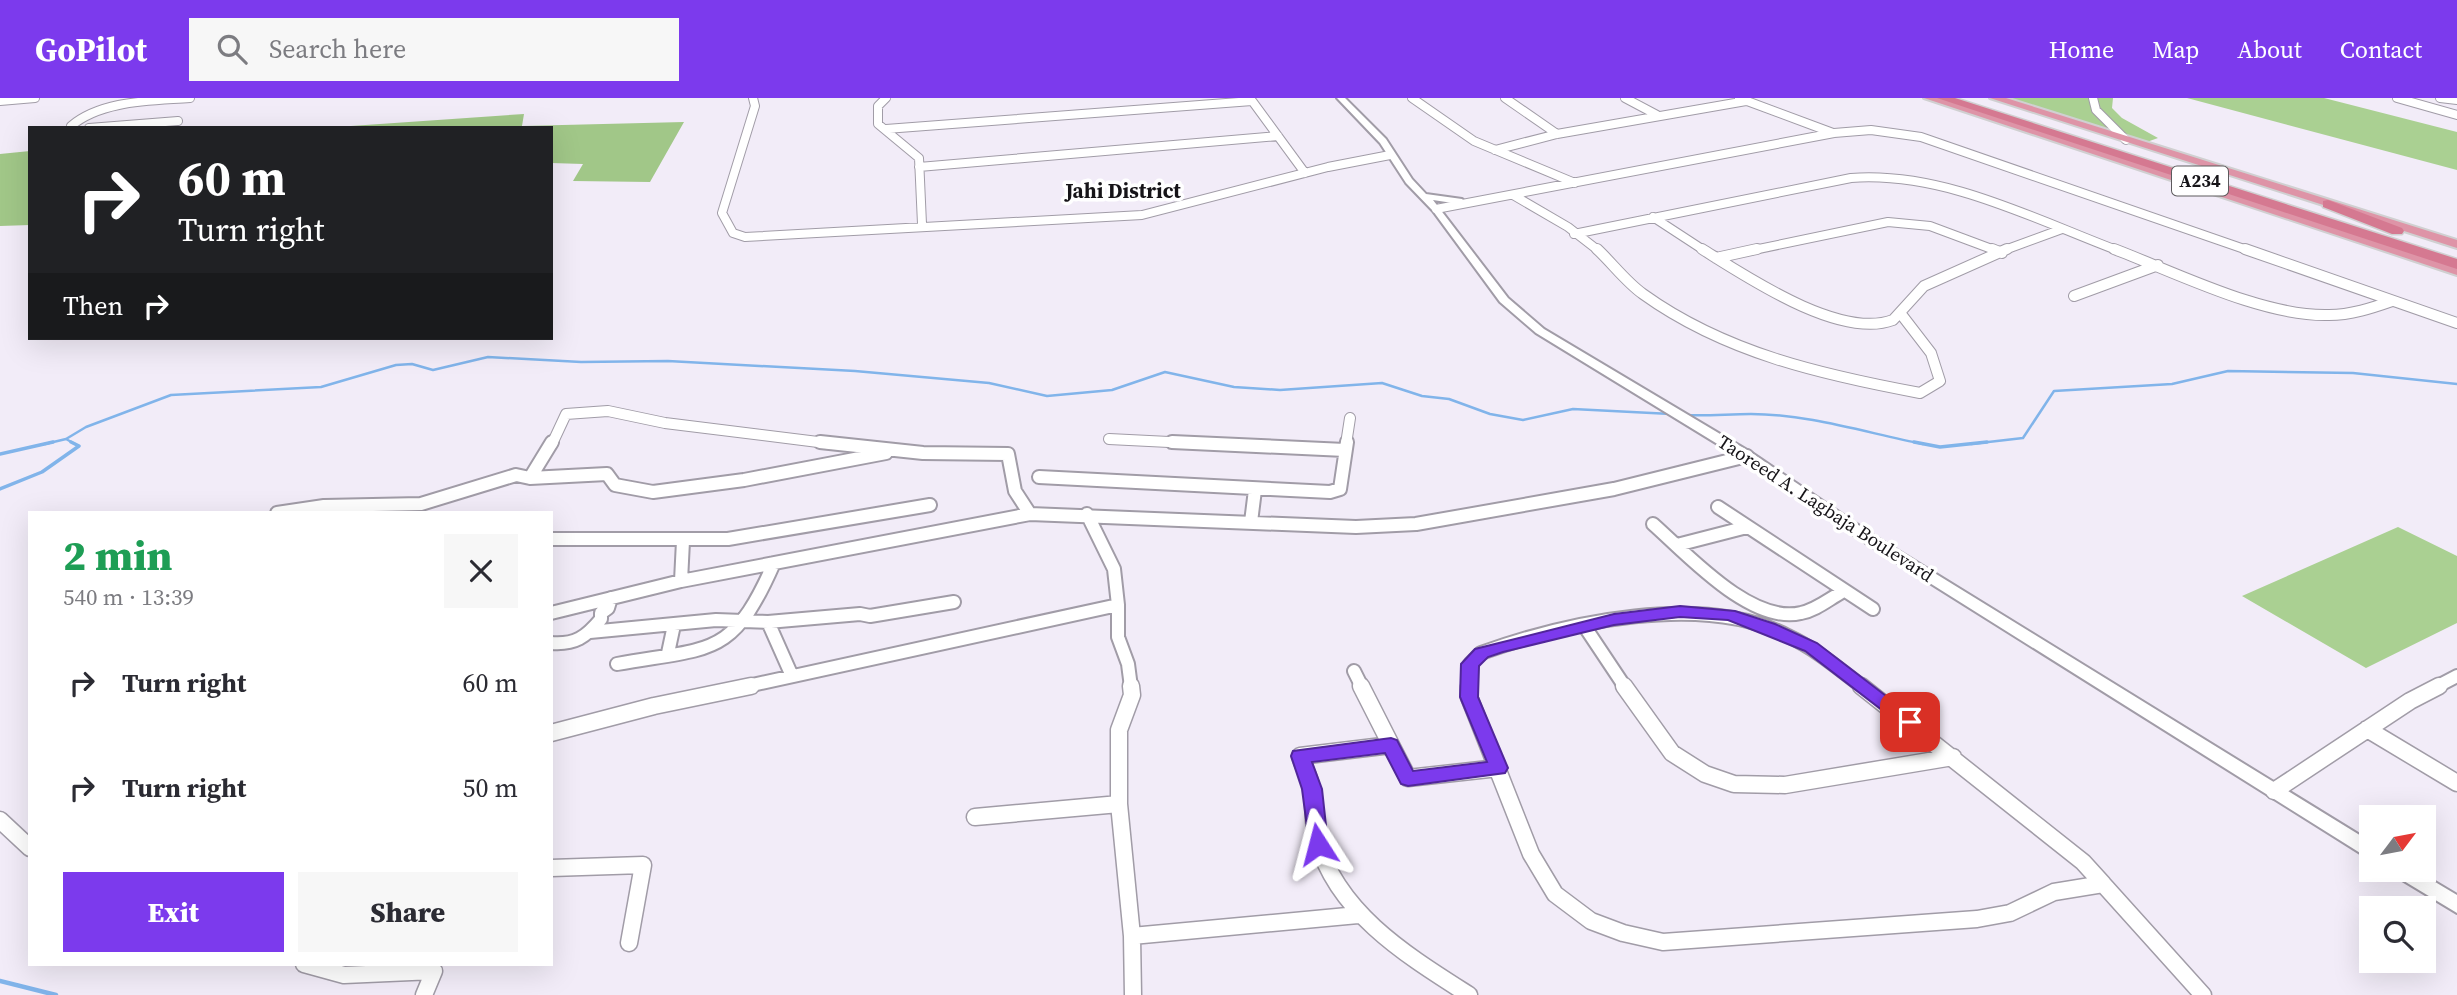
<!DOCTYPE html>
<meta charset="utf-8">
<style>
:root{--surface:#fff;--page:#f7f7f7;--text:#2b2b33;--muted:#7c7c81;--accent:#7c3aed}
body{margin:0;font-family:"Source Serif 4",serif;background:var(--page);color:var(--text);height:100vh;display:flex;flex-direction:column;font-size:26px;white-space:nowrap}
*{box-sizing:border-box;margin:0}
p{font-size:23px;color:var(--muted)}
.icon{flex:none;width:38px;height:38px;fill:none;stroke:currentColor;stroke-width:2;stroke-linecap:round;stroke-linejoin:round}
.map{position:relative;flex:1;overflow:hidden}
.side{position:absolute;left:28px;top:413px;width:525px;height:455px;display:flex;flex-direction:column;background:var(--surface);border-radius:0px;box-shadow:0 7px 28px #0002}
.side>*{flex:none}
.banner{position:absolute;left:28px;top:28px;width:525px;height:214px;border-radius:0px;box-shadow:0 7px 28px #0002;background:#202124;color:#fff;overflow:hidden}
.needle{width:46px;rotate:58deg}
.fabs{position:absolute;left:2359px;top:707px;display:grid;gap:14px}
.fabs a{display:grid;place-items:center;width:77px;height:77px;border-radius:0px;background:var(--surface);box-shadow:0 7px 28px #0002;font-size:35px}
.pin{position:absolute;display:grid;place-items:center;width:60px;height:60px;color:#fff;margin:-30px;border-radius:14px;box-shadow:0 4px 10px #0006}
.me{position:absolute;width:77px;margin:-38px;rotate:351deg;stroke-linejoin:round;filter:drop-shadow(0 0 5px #0008)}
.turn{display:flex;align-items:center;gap:24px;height:147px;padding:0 35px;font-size:32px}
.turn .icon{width:91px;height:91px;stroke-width:2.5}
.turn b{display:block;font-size:49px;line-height:60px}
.then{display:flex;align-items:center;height:66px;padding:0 35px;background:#0003;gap:14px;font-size:26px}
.round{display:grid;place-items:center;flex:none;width:74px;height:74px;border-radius:0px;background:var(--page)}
.head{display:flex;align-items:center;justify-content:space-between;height:119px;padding:0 35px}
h1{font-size:42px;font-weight:800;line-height:52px;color:#1e9e55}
.action{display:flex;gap:14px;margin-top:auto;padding:14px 35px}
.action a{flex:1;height:80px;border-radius:0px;background:var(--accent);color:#fff;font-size:28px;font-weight:800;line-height:80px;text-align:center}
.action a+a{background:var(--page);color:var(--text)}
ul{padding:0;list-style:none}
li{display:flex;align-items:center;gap:21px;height:105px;padding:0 35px}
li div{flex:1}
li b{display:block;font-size:26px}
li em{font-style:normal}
header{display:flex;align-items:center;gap:42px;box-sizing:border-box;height:98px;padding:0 35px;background:var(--accent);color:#fff}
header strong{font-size:33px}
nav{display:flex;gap:38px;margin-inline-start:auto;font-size:24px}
.search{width:490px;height:63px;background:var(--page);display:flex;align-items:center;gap:18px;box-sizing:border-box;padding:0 24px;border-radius:0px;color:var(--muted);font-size:26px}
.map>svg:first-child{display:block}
.green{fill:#aad092}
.forest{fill:#a1c788}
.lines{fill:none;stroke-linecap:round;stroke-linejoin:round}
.stream-far2{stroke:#81b4ea;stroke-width:2.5}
.stream-far1{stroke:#81b4ea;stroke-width:3.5}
.stream{stroke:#81b4ea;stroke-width:4.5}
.minor-far3-casing{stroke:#a19ca7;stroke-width:10}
.minor-far2-casing{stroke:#a19ca7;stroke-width:12}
.minor-far1-casing{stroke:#a19ca7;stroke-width:16}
.minor-casing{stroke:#a19ca7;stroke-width:19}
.tertiary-casing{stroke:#a19ca7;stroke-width:4}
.trunk-casing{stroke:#d0d0d1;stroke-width:4}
.motorway-casing{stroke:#d0d0d1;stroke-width:3}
.minor-far3{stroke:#fff;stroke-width:8}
.minor-far2{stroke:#fff;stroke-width:10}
.minor-far1{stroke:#fff;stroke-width:12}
.minor{stroke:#fff;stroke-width:16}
.tertiary{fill:#fff;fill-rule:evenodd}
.trunk{fill:#de94a7;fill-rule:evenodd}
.motorway{fill:#d57991;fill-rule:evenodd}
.route{fill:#7c3aed;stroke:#51269a;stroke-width:2}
.labels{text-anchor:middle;stroke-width:7;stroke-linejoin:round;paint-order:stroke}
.shield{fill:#fff;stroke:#5c5a5d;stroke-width:2}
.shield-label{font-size:18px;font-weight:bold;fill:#161418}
.street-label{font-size:19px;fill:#161418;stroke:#fff}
.far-district-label{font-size:21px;font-weight:bold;fill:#161418;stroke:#fff}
</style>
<header>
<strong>GoPilot</strong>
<div class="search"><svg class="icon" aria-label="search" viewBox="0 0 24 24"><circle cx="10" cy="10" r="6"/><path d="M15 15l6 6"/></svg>Search here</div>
<nav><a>Home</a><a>Map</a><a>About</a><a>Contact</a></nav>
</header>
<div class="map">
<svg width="2457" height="897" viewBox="0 0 2457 897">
<rect width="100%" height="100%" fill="#f2ecf8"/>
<path class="green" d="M2004,0H2113L2112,10L2122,20L2158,40L2144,45Z
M2187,0H2324L2457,34V72Z
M2398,429L2457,458V525L2366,570L2242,498Z"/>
<path class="forest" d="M524,16L522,28L684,24L650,84L573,83L583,66L551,65V30H322Z
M30,53V127L0,128V56Z"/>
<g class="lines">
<path class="stream-far2" d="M1686,317C1708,318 1729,316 1751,316C1808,316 1867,335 1923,346
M66,341L86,329L171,297L321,289L396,267L412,266L433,272L488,259L581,264L668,263L855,273L989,285L1047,298L1112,292L1165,274L1234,289L1280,292L1382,285L1422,298L1449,301L1490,316L1523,322L1573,311L1671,316
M45,346L66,341L75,346
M1971,346L2023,340L2054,293L2172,286L2228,273L2353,275L2457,286"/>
<path class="stream-far1" d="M1914,344L1940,349L1987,344
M0,356L53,344
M0,391L42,374L79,348L71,344"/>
<path class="stream" d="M0,883L56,897"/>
<g class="minor-far3-casing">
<path id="minor-far3" d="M753,0L755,8L722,115L733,135L745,139L1142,117L1328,69L1390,57
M886,0L878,8V26L919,60L922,126
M1250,0L1305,75
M1412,0L1474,43L1575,85
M1505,0L1557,36
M1625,0L1657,17
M1739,0L1833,35
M2093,0L2096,12L2126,42
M2397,0L2457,17
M2440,0L2457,2
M0,3L35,0
M74,30L71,28C102,2 151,3 190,0
M89,30L178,23
M886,31L1252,3
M1495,52L1557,36L1746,3
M919,69L1278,38
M1513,97L1568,129L1599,153
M1436,111L1834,35L1871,32L1921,39L2250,153
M1653,119L1705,153
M1574,136L1851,80C1943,73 2034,121 2119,153
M1749,153L1888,124L1930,128L1997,153
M2002,153L2062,131"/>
</g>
<g class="minor-far2-casing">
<path id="minor-far2" d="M1597,151C1613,166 1626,184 1643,196C1725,255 1823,277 1920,295L1940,283L1931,255L1901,216
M1702,151C1747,179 1840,242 1893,222L1924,188L2007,151
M1992,151L2002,155
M2114,151C2177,175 2264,219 2329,217C2351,217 2372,210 2392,203
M2245,151L2457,225
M1716,160L1757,151
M2074,198L2158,167
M1109,341L1209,346
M552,346L566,316L608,313L665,325L834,346
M1346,346L1350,320"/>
</g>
<g class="minor-far1-casing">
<path id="minor-far1" d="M820,344L923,355L1008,356L1015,393L1030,416
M1172,344L1345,352
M1039,379L1330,394L1340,391L1347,344
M530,380L607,376L615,387L653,394L744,382L886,355
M1718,409L1873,511
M277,415L324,408L421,406L516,377L530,380L552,344
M1251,424L1255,392
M1653,426C1687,456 1751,527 1801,515C1817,512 1830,500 1844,493
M551,441H728L930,407
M1677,447L1747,429
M681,483L683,443
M1118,507V539L1128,566L1131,589
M551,515L681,483L1030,416L1356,429L1416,426L1614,391L1747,358
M768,524L792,578
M1585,529L1625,589
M590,534L716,522L768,524L860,516L870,518L954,504
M551,545C575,547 586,539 601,521V515L608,510L611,500
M668,555L674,527
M617,566C711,549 732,561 774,465
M1354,573L1362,589
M743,589L1118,507L1114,471L1087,416
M1469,589L1470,566L1481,555C1567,524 1703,494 1788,538C1816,551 1839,571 1863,589
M2436,589L2457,578"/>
</g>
<g class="minor-casing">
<path id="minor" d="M1131,588L1132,597L1119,632V706L1132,838L1133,897
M1361,588L1391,647L1300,658C1303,668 1309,678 1311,688C1315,706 1312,725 1317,742C1338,816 1408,858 1469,897
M1469,588V599L1531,756L1555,796L1591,823L1623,835L1663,844L1977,821L2010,815L2054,794L2103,786
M1624,588L1672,655L1705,676L1734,686L1785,687L1953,659
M1861,588L2083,764L2103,786
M2367,631L2457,685
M551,635L654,608L751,588
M1391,647L1408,680L1498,670
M2274,693L2410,603L2439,588
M975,719L1119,706
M0,722L30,750
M551,770L643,767L629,845
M2103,786L2203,897
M1132,838L1358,817
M304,866L344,877L434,873L424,897"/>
</g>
<g class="tertiary-casing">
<path id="tertiary" d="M1337,0H1345L1386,41L1412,81L1426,96L1462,101L1464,103L1459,106L1433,102L1508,200L1544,231L1752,355L1876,439L2371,744V760L2365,758L1866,445L1742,361L1536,235L1500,204L1433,113L1406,85L1380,45Z
M2392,772H2415L2457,797V815L2394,777Z"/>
</g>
<g class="trunk-casing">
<path id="trunk" d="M1924,0H1940L2457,168V177Z
M1990,0H2006L2457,142V150Z"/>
</g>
<g class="motorway-casing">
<path id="motorway" d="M1937,0H1955L2457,161V171Z
M2328,102L2402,130L2404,133L2402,136H2392L2323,109V103Z"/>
</g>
<use href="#minor-far3" class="minor-far3"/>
<use href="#minor-far2" class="minor-far2"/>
<use href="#minor-far1" class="minor-far1"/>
<use href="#minor" class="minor"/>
<use href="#tertiary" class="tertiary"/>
<use href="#trunk" class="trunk"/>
<use href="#motorway" class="motorway"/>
</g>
<path class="route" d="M1680,508L1735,513L1775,526L1817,545L1920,624L1910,631L1904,629L1805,553L1728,522L1680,519L1614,527L1503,554L1488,559L1479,568L1478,599L1508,670L1505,675L1408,688L1401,686L1385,655L1312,664L1322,691L1328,746L1325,752H1310L1302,691L1291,658L1293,653L1391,640L1397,642L1413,673L1487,664L1460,599L1461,566L1475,551L1614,516Z"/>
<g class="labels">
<rect class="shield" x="2172" y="68.5" width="56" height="29" rx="5"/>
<g class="shield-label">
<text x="2200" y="89">A234</text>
</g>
<g class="street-label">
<text transform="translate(1826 410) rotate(33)" y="7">Taoreed A. Lagbaja Boulevard</text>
</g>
<g class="far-district-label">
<text x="1123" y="100">Jahi District</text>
</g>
</g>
</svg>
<div class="fabs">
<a><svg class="needle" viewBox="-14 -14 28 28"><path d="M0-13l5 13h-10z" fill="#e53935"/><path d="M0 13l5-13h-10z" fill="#7c7c81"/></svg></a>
<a><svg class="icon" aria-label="search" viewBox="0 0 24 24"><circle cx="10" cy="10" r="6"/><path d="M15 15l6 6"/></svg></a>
</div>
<div class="pin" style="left:1910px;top:624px;background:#d93025"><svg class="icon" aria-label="arrive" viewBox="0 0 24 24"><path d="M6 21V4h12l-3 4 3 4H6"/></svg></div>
<svg class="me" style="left:1318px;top:746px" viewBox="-20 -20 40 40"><path d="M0-17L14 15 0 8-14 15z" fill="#7c3aed" stroke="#fff" stroke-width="4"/></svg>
<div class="banner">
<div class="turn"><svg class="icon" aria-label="right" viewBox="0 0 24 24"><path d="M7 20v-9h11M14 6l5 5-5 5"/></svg><div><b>60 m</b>Turn right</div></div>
<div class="then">Then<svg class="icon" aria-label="right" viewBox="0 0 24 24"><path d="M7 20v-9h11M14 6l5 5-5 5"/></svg></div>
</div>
<section class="side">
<div class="head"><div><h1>2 min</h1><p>540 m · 13:39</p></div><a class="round"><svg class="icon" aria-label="close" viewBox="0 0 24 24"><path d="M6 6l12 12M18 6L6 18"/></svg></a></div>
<ul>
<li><svg class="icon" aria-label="right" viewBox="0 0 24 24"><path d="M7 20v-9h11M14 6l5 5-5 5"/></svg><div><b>Turn right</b></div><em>60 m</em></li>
<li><svg class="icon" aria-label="right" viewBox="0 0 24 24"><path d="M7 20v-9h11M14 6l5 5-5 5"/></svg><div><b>Turn right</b></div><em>50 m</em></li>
</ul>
<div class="action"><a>Exit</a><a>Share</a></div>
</section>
</div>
